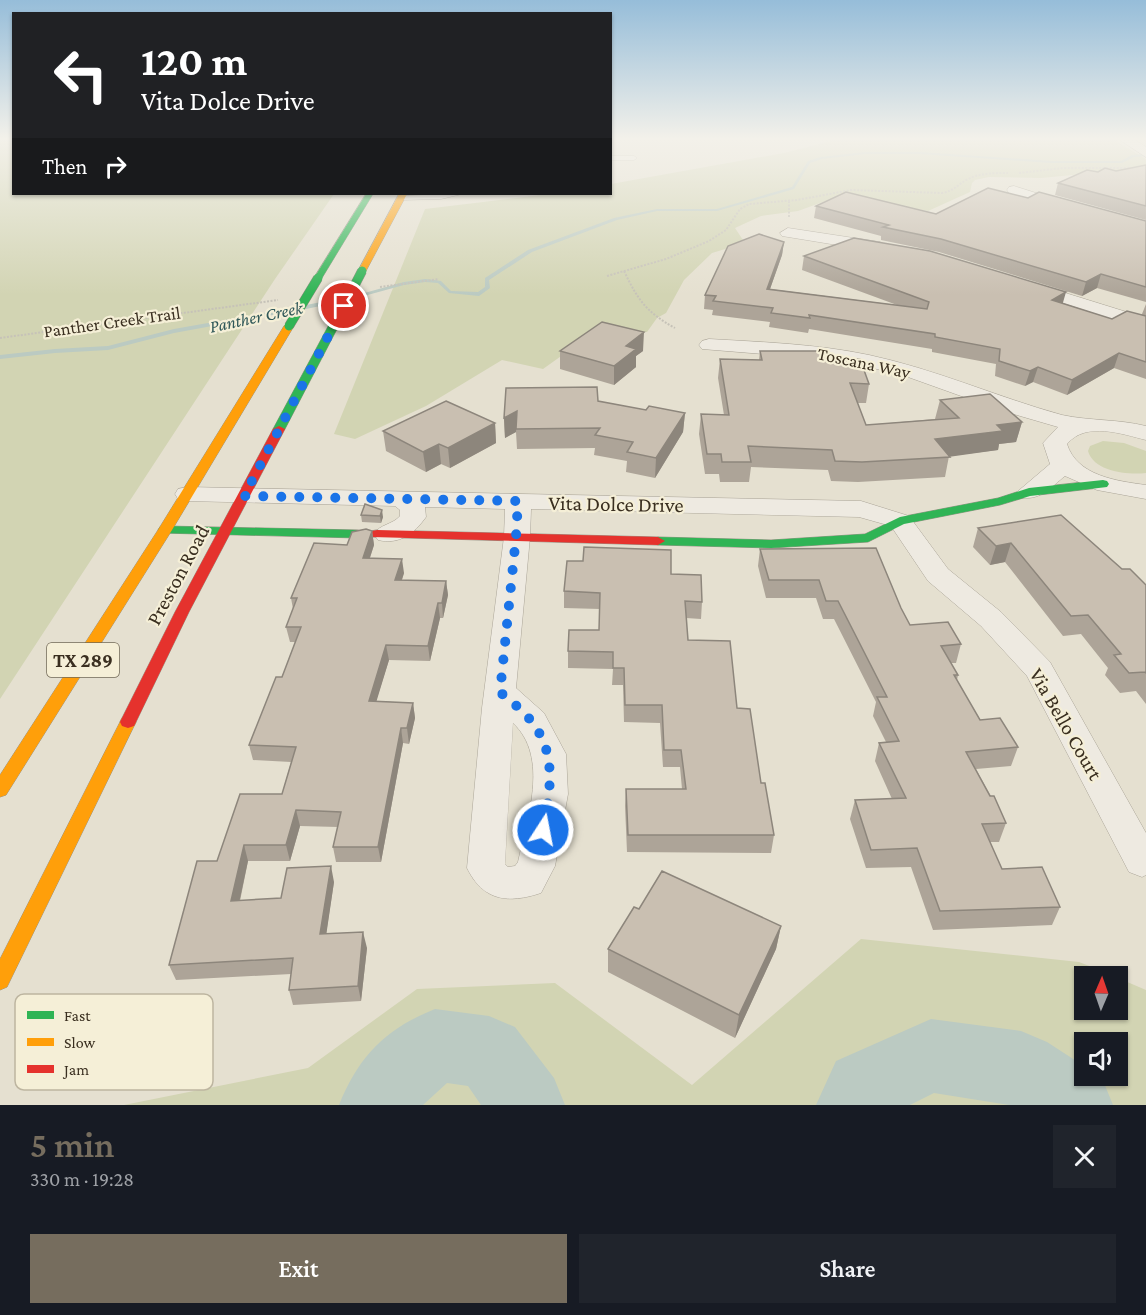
<!DOCTYPE html>
<meta charset="utf-8">
<style>
:root{--surface:#171b24;--page:#20242c;--text:#f1f3f6;--muted:#9ea1a6;--accent:#766d5e}
body{margin:0;font-family:"Crimson Pro",serif;background:var(--page);color:var(--text);height:100vh;display:flex;flex-direction:column;font-size:22px;white-space:nowrap}
*{box-sizing:border-box;margin:0}
p{font-size:20px;color:var(--muted)}
.icon{flex:none;width:33px;height:33px;fill:none;stroke:currentColor;stroke-width:2;stroke-linecap:round;stroke-linejoin:round}
.map{position:relative;height:1105px;overflow:hidden}
.side{display:flex;flex-direction:column;background:var(--surface);flex:1}
.side>*{flex:none}
.top-card{position:absolute;left:12px;top:12px;width:600px;height:183px;border-radius:0px;box-shadow:0 2px 4px #0004;background:#202124;color:#fff;overflow:hidden}
.needle{width:39px;rotate:2deg}
.controls{position:absolute;left:1074px;top:966px;display:grid;gap:12px}
.controls a{display:grid;place-items:center;width:54px;height:54px;border-radius:0px;background:var(--surface);box-shadow:0 2px 4px #0004;font-size:30px}
.pin{position:absolute;display:grid;place-items:center;width:51px;height:51px;color:#fff;margin:-26px;border:3px solid #fff;border-radius:50%;box-shadow:0 2px 6px #0007}
.me{position:absolute;width:66px;margin:-33px;rotate:11deg;stroke-linejoin:round;filter:drop-shadow(0 0 4px #0008)}
.turn{display:flex;align-items:center;gap:21px;height:126px;padding:0 30px;font-size:27px}
.turn .icon{width:78px;height:78px;stroke-width:2.5}
.turn b{display:block;font-size:42px;line-height:51px}
.then{display:flex;align-items:center;height:57px;padding:0 30px;background:#0003;gap:12px;font-size:22px}
.round{display:grid;place-items:center;flex:none;width:63px;height:63px;border-radius:0px;background:var(--page)}
.overview{display:flex;align-items:center;justify-content:space-between;height:102px;padding:0 30px}
h1{font-size:36px;font-weight:600;line-height:45px;color:var(--accent)}
.primary-button{display:flex;gap:12px;margin-top:auto;padding:12px 30px}
.primary-button a{flex:1;height:69px;border-radius:0px;background:var(--accent);color:#fff;font-size:24px;font-weight:600;line-height:69px;text-align:center}
.primary-button a+a{background:var(--page);color:var(--text)}
.map>svg:first-child{display:block}
.green{fill:#d2d4b3;fill-rule:evenodd}
.lines{fill:none;stroke-linecap:round;stroke-linejoin:round}
.stream{fill:#bbcac2;fill-rule:evenodd}
.river{fill:#bbcac2;fill-rule:evenodd}
.lane-casing{stroke:#aba598;stroke-width:1}
.street-casing{stroke:#aba598;stroke-width:1}
.fast-casing{stroke:#9a9588;stroke-width:1}
.slow-casing{stroke:#9a9588;stroke-width:1}
.jam-casing{stroke:#9a9588;stroke-width:1}
.path{stroke:#c6c2b8;stroke-width:2;stroke-dasharray:2 1.5;stroke-linecap:butt}
.lane{fill:#eeeae1;fill-rule:evenodd}
.street{fill:#eeeae1;fill-rule:evenodd}
.fast{fill:#30b455;fill-rule:evenodd}
.slow{fill:#ff9f0a;fill-rule:evenodd}
.jam{fill:#e5322d;fill-rule:evenodd}
.fast-bridge-casing{stroke:#908b7f;stroke-width:10;stroke-linecap:butt}
.fast-bridge{stroke:#30b455;stroke-width:9}
.wall{fill:#ada498}
.shaded-wall{fill:#8d867c}
.building{fill:#c9bfb1;stroke:#8d867c;stroke-width:1.5}
.route{stroke:#1a73e8;stroke-width:10;stroke-dasharray:0 18}
.labels{text-anchor:middle;stroke-width:4.5;stroke-linejoin:round;paint-order:stroke}
.far-water-label{font-size:18px;font-style:italic;fill:#305859;stroke:#f5efd7}
.far-street-label{font-size:18px;fill:#3a2f20;stroke:#f5efd7}
.shield{fill:#f5efd7;stroke:#726957;stroke-width:1.5}
.shield-label{font-size:20px;font-weight:bold;fill:#3a2f20}
.street-label{font-size:21px;fill:#3a2f20;stroke:#f5efd7}
.key{fill:#f5efd7;stroke:#bdb5a0;stroke-width:1.5}
.key-label{font-size:16px;fill:#3a2f20}
</style>
<div class="map">
<svg width="1146" height="1105" viewBox="0 0 1146 1105">
<rect width="100%" height="100%" fill="#e5e0d0"/>
<path class="green" d="M0,140H13L14,194H334L275,279L0,699Z
M835,140H1114L1146,159V168L1041,178L989,177L975,180L972,183L970,192L928,211L842,195L798,211L761,216L735,228L745,243L712,253L684,280L666,313L657,318L647,332L592,334L543,369L502,360L426,406L355,439L334,434L425,209L549,194H610L611,184L784,153Z
M1103,441L1124,443L1146,451V473C1128,475 1094,472 1088,451L1090,446Z
M861,939L1079,962L1115,976H1084V1010H1118V978L1146,990V1105H124L308,1068L417,989L555,983L692,1085ZM1084,1042H1118V1076H1084Z"/>
<g class="lines">
<path class="stream" d="M865,152H920L1051,161H1121L1132,155L1146,154V156L1134,157L1122,163H1051L920,154H865L822,159L810,163L794,189L717,211H657L617,220L532,252L489,280L490,288L479,296L449,293L438,283L425,282L404,285L353,299L350,297L404,282L425,279L435,280L441,281L451,291L478,292L485,287V278L528,250L614,218L657,209H717L792,187L808,161L821,157Z
M342,298L345,300L344,301L306,309L303,307L306,305Z
M292,308L295,310L294,311L174,333L108,350L55,353L0,359V355L55,349L108,346L174,329Z"/>
<path class="river" d="M435,1009L489,1016L515,1027L554,1078L565,1105H481L468,1086L447,1083L423,1105H339C359,1056 385,1029 435,1009Z
M931,1019L1021,1031L1047,1042L1084,1066V1076H1099L1102,1078L1113,1105H1009L934,1093L910,1105H816L836,1061Z"/>
<g class="lane-casing">
<path id="lane" d="M610,156H634L637,158L634,160H610Z
M448,194H462L441,199L400,200L396,198L400,196Z"/>
</g>
<g class="street-casing">
<path id="street" d="M1120,140H1135L1146,147V157Z
M1014,186L1071,204L1074,207L1066,212L1009,193L1007,190L1009,187Z
M788,228L880,242L888,247L880,252L782,236L780,233Z
M1030,282L1146,318V330L1024,291L1021,287L1024,283Z
M709,339C762,342 817,344 869,355C935,369 997,397 1062,415C1090,421 1118,419 1146,426V440C1122,434 1086,421 1067,444C1077,476 1117,481 1146,485V499L1097,490L1065,476C1051,487 1039,502 1020,497L1017,492L1050,464L1043,443L1058,427L1003,411L908,377L869,367L824,359L702,349L699,345L702,341Z
M187,487L861,501L909,516L948,569L1001,612L1050,662L1146,833V875L1142,877L1129,872L1027,676L981,626L928,581L891,526L859,517L531,509L530,537L516,688L544,713L566,754L568,794L555,866L541,893C508,904 483,901 467,868L482,708L504,537L505,509L425,507L426,517C414,534 399,545 378,540L374,534C380,524 392,525 400,516V510L395,506L187,501L178,499L175,494L178,489ZM513,723C550,757 527,820 518,862L515,866L508,867L505,864Z"/>
</g>
<g class="fast-casing">
<path id="fast" d="M366,194H373L322,278L315,280L314,278Z
M344,303L349,306L285,429L283,431H275L273,429L339,306Z
M1103,480L1107,481L1109,484L1107,487L1030,496L1000,505L904,524L868,542L771,548L658,545L651,541L658,537L771,540L865,534L900,517L998,498L1029,488Z
M165,526L358,530L365,534L358,538L160,533L158,530L160,527Z"/>
</g>
<g class="slow-casing">
<path id="slow" d="M399,194H407L366,271L359,273L358,271Z
M289,323L294,326L172,530L6,795L0,797V775L158,530L284,326Z
M128,716L134,718L136,722L7,987L0,990V959L120,722L122,718Z"/>
</g>
<g class="jam-casing">
<path id="jam" d="M279,426L285,429L189,612L136,722L134,726L128,728L122,726L120,722L175,612L273,429Z
M377,530L658,537L665,541L658,545L372,537L370,534L372,531Z"/>
</g>
<path class="path" d="M1019,173L1063,168H1131
M789,201V218
M624,271C638,300 646,312 675,328
M607,276L666,259L709,241L726,230L740,209L749,204L797,200L851,190L942,193C954,191 957,185 968,179C980,173 994,173 1008,173
M380,287L439,279
M0,338L278,300"/>
<use href="#lane" class="lane"/>
<use href="#street" class="street"/>
<use href="#fast" class="fast"/>
<use href="#slow" class="slow"/>
<use href="#jam" class="jam"/>
<g class="fast-bridge-casing">
<path id="fast-bridge" d="M344,306L362,271
M289,326L318,278"/>
</g>
<use href="#fast-bridge" class="fast-bridge"/>
</g>
<path class="wall" d="M1146,165V220L1055,195L1058,183L1098,172L1116,171Z
M1028,198L1146,221V302L1097,288L1082,296L939,252L881,240V236L814,218L816,206L936,214Z
M784,242L782,255L770,289L897,305L802,270L804,256L1063,303L1112,319L1142,314L1146,304V379L1114,368L1067,395L1033,382L1025,386L995,376L996,364L932,352V349L809,329L808,333L769,327L770,322L712,315L713,310L704,309L705,295Z
M560,351H643L636,356V367L614,385L560,369Z
M760,351L824,358L869,384L866,403H857L866,425L935,419L940,400L1022,422L1016,442L999,444L998,450L949,456L945,477L858,482L831,481L828,470L751,467L749,482H720L719,474H705L699,434L701,414L724,415L718,378L720,359L759,360Z
M598,401L646,410L685,413L683,432L655,478L626,472L627,461L594,455L595,448L517,449L516,432L505,438L504,418Z
M495,423L496,443L450,468L441,464L426,472L386,451L383,431Z
M365,504L383,517L381,523L362,522L361,515Z
M978,528L1122,569L1146,585V704L1136,691L1120,693L1105,675L1108,668L1081,634L1063,636L1005,562L990,565L973,547Z
M372,531L374,545L370,558L404,573L402,580L446,581L448,595L443,618H440L430,661L389,660L376,701L413,703L415,718L409,744L403,743L381,862H336L333,847L338,827L300,826L290,861H248L240,901L281,898L334,882L326,934L367,948L361,1001L293,1005L289,990L291,974L176,980L169,965L217,861L282,794L291,762L253,760L249,745L282,677L295,642H290L286,627L293,609L291,598L347,545Z
M760,549L901,608L910,625L961,644L956,663H951L958,675L957,680L980,720L1018,747L1011,766L976,769L1006,823L999,842H990L1002,869L1060,907L1052,925L933,930L911,867L866,868L850,819L855,800L892,799L875,761L879,743L886,742L873,716L876,702L834,619H823L816,598H766L758,566Z
M671,574L702,602L701,619L686,618L688,640L737,708L761,783L774,835L771,853L627,852L625,806L626,789H682L680,767H663L660,723L624,722L623,685H612L613,669L568,668V651L599,630L600,609L564,608V591Z
M639,909L781,926L776,949L735,1038L608,972V949Z"/>
<path class="shaded-wall" d="M784,242L782,255L765,303L767,289Z
M1101,274L1097,288L1082,296L1086,282Z
M1066,292L1062,306L1052,300Z
M644,332L643,351L636,356V367L614,385V366L626,346Z
M1119,353L1114,368L1067,395L1072,380Z
M1038,367L1033,382L1025,386L1030,371Z
M517,411L516,432L505,438L504,418Z
M685,413L683,432L655,478L656,458Z
M1022,422L1016,442L999,444L998,450L941,458L935,439L997,425Z
M495,423L496,443L450,468L448,448Z
M439,444L441,464L426,472L423,452Z
M382,510L383,517L381,523L380,516Z
M372,531L374,545L365,572L363,558Z
M1011,543L1005,562L990,565L996,546Z
M402,559L404,573L397,594L395,580Z
M446,581L448,595L443,618L442,603Z
M438,603L440,618L430,661L428,646Z
M386,645L389,660L372,716L369,701Z
M413,703L415,718L409,744L407,728Z
M401,728L403,743L381,862L378,847Z
M296,810L300,826L290,861L286,845Z
M244,845L248,861L236,917L231,901Z
M331,866L334,882L324,950L320,934Z
M781,926L776,949L735,1038L739,1015Z
M363,932L367,948L361,1001L358,986Z"/>
<path class="building" d="M1146,165V206L1058,183L1087,170L1098,172L1105,168L1116,171Z
M988,188L1028,198L1039,192L1146,221V287L1101,274L1086,282L941,239L883,227L889,225L816,206L846,192L936,214Z
M759,234L784,242L767,289L927,309L929,302L804,256L854,238L930,251L1066,292L1052,300L1112,319L1127,311L1146,316V362L1119,353L1072,380L1038,367L1030,371L999,361L1000,349L935,337V334L809,315L810,318L771,313L773,308L713,301L716,296L705,295L728,246Z
M602,322L644,332L626,346L636,349L614,366L560,351Z
M760,351H822L824,358L860,359L869,384L850,383L866,425L959,418L940,400L990,394L1022,422L997,425L1003,431L935,439L950,457L862,462L835,461L832,450L748,446L751,462H722L721,454H707L701,414L729,415L720,359L762,360Z
M597,387L598,401L646,410L649,406L685,413L656,458L627,452L633,442L595,435L600,428L516,429L517,411L504,418L506,388Z
M446,401L495,423L448,448L439,444L423,452L383,431Z
M365,504L382,510L380,516L361,515Z
M1061,515L1122,569H1130L1146,585V673L1145,672L1129,673L1114,655L1121,654L1088,615L1071,616L1011,543L996,546L978,528Z
M366,529L372,531L363,558L402,559L395,580L446,581L442,603H438L428,646L386,645L369,701L413,703L407,728H401L378,847H333L341,812L296,810L286,845H244L231,901L281,898L287,868L331,866L320,934L363,932L358,986L289,990L293,958L169,965L197,861H217L240,794H282L296,747L249,745L276,677H282L301,627H286L297,598H291L314,543L347,545L352,532Z
M584,547L671,550V574L701,575L702,602L685,601L688,640L730,641L737,708L750,709L761,783H765L774,835H628L626,789H686L681,750H664L662,705H625L624,668H613V652L568,651L569,630H599L600,593L564,591L567,561H583Z
M876,548L901,608L910,625L948,622L961,644L941,646L958,675H954L980,720L1000,718L1018,747L966,752L990,796H994L1006,823L982,824L1002,869L1042,867L1060,907L940,911L917,848L871,850L855,800L906,798L879,743L899,741L877,697H887L838,601H826L819,580H769L760,549Z
M662,871L781,926L739,1015L608,949L634,907L639,909Z"/>
<linearGradient id="sky" x2="0" y2="1"><stop stop-color="#96bdd9"/><stop offset="0.47" stop-color="#f3f1ea"/><stop offset="1" stop-color="#f3f1ea" stop-opacity="0"/></linearGradient>
<rect width="1146" height="295" fill="url(#sky)"/>
<g class="lines">
<path class="route" d="M344,306L244,496L518,501L516,537L500,692C510,701 523,710 531,721C558,754 550,792 543,830"/>
</g>
<g class="labels">
<g class="far-water-label">
<text transform="translate(256 317) rotate(-12)" y="6">Panther Creek</text>
</g>
<g class="far-street-label">
<text transform="translate(112 322) rotate(-8)" y="6">Panther Creek Trail</text>
<text transform="translate(864 363) rotate(12)" y="6">Toscana Way</text>
</g>
<rect class="shield" x="47" y="643" width="72" height="34" rx="4.5"/>
<g class="shield-label">
<text x="83" y="667">TX 289</text>
</g>
<g class="street-label">
<text transform="translate(616 504) rotate(1)" y="7">Vita Dolce Drive</text>
<text transform="translate(178 575) rotate(-62)" y="7">Preston Road</text>
<text transform="translate(1066 724) rotate(60)" y="7">Via Bello Court</text>
</g>
</g>
<rect x="15" y="994" width="198" height="96" rx="9" class="key"/>
<rect x="27" y="1011" width="27" height="8" fill="#30b455"/>
<rect x="27" y="1038" width="27" height="8" fill="#ff9f0a"/>
<rect x="27" y="1065" width="27" height="8" fill="#e5322d"/>
<g class="key-label">
<text x="64" y="1021">Fast</text>
<text x="64" y="1048">Slow</text>
<text x="64" y="1075">Jam</text>
</g>
</svg>
<div class="controls">
<a><svg class="needle" viewBox="-14 -14 28 28"><path d="M0-13l5 13h-10z" fill="#e53935"/><path d="M0 13l5-13h-10z" fill="#9ea1a6"/></svg></a>
<a><svg class="icon" aria-label="sound" viewBox="0 0 24 24"><path d="M4 9h4l5-4v14l-5-4H4zM17 9q2 3 0 6"/></svg></a>
</div>
<div class="pin" style="left:344px;top:306px;background:#d93025"><svg class="icon" aria-label="arrive" viewBox="0 0 24 24"><path d="M6 21V4h12l-3 4 3 4H6"/></svg></div>
<svg class="me" style="left:543px;top:830px" viewBox="-20 -20 40 40"><circle r="17" fill="#1a73e8" stroke="#fff" stroke-width="3"/><path d="M0-11L8 9 0 5-8 9z" fill="#fff"/></svg>
<div class="top-card">
<div class="turn"><svg class="icon" aria-label="left" viewBox="0 0 24 24"><path d="M17 20v-9H6M10 6l-5 5 5 5"/></svg><div><b>120 m</b>Vita Dolce Drive</div></div>
<div class="then">Then<svg class="icon" aria-label="right" viewBox="0 0 24 24"><path d="M7 20v-9h11M14 6l5 5-5 5"/></svg></div>
</div>
</div>
<section class="side">
<div class="overview"><div><h1>5 min</h1><p>330 m · 19:28</p></div><a class="round"><svg class="icon" aria-label="close" viewBox="0 0 24 24"><path d="M6 6l12 12M18 6L6 18"/></svg></a></div>
<div class="primary-button"><a>Exit</a><a>Share</a></div>
</section>
